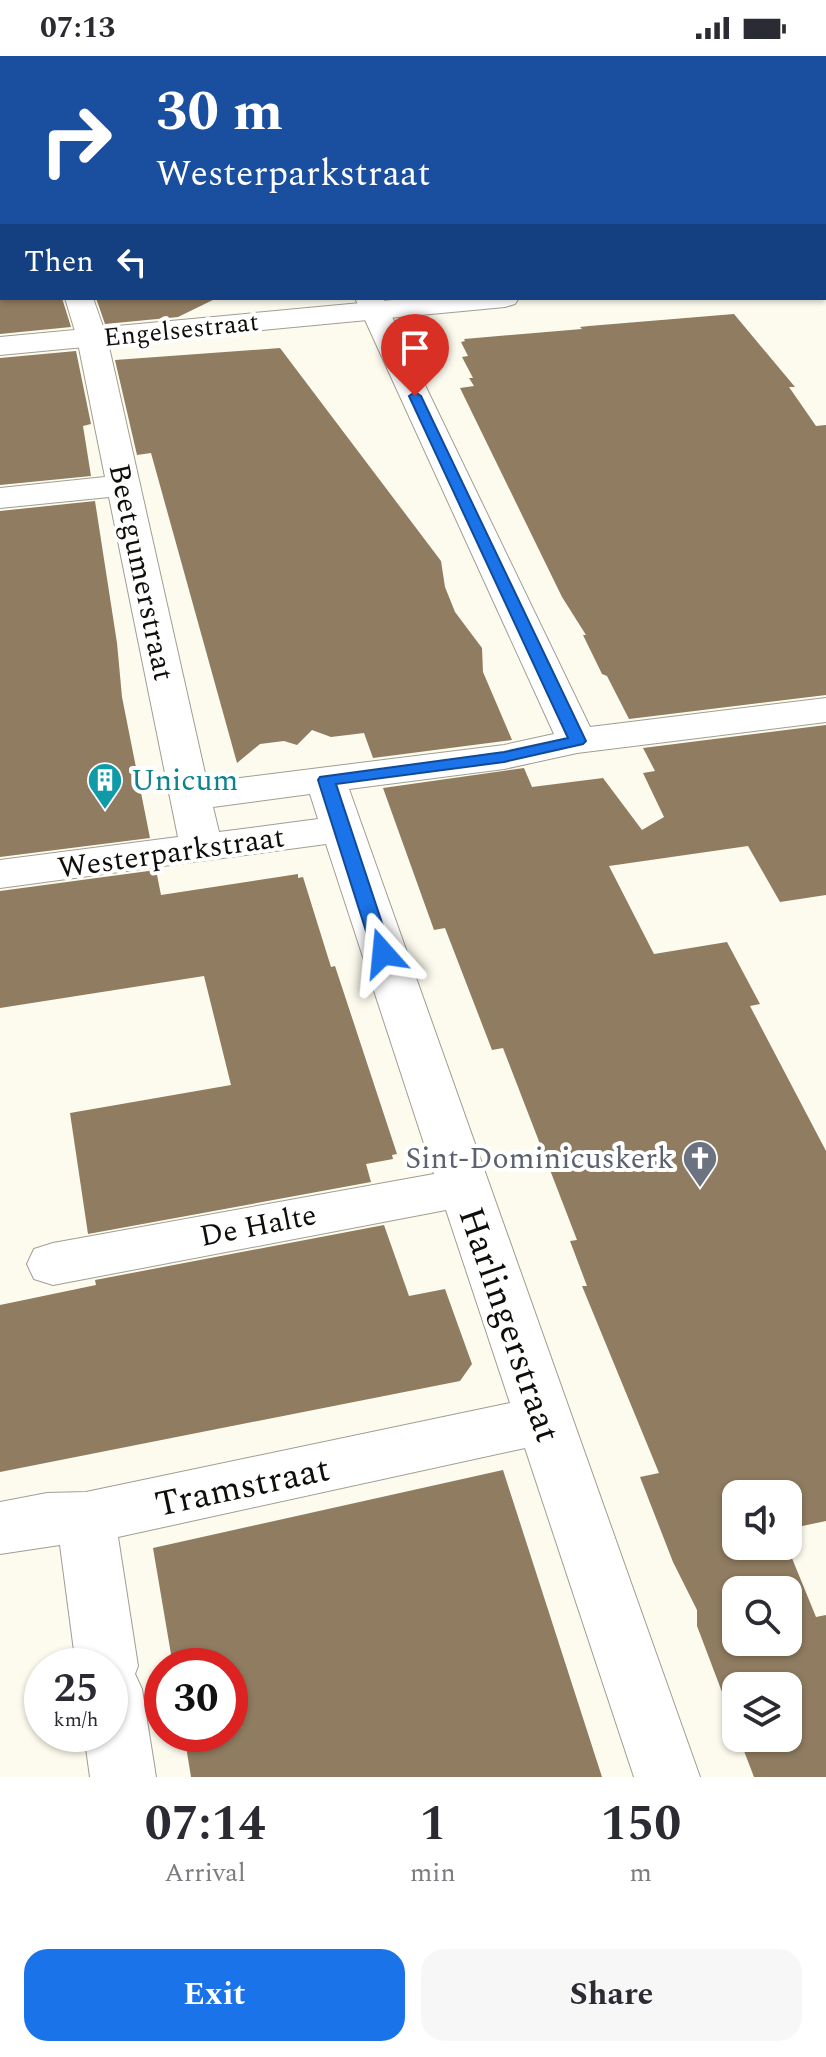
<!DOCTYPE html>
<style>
:root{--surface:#fff;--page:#f7f7f7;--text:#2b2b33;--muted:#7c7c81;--accent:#1a73e8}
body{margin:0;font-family:Spectral,serif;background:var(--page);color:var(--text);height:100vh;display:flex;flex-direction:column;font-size:30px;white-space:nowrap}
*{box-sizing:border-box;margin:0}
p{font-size:26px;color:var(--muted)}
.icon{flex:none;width:44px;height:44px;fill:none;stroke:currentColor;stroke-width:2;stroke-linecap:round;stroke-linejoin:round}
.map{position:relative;height:1721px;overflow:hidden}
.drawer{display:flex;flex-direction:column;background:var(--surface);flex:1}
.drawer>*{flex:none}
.banner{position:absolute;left:0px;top:0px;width:826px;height:244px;box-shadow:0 2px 6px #0004;background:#1a4fa0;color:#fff;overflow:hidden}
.tools{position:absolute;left:722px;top:1424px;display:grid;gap:16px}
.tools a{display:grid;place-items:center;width:80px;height:80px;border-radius:16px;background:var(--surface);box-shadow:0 2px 6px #0004;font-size:40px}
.speed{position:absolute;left:24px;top:1592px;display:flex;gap:16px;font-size:40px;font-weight:700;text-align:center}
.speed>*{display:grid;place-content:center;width:104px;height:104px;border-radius:50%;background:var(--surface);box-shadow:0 2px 6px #0004;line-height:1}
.speed small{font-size:20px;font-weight:400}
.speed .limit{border:12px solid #d22;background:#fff;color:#111}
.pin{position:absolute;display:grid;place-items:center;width:68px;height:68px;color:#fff;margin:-82px -34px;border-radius:50% 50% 50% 0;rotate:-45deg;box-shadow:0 0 8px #0007}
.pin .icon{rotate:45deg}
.me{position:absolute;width:88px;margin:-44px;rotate:342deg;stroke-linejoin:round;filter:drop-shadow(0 0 6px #0008)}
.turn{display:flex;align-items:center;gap:28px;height:168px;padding:0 24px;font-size:36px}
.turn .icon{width:104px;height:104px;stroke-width:2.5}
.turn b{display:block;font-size:56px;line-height:68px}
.then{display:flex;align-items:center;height:76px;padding:0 24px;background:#0003;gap:16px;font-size:30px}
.eta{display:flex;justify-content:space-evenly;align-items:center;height:136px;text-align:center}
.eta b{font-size:48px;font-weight:700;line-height:56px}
.primary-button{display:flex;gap:16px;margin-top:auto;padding:16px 24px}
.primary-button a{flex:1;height:92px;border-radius:24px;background:var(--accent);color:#fff;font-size:32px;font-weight:700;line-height:92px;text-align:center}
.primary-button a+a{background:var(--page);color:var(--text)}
.status{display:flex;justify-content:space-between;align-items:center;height:56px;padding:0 40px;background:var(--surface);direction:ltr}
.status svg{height:22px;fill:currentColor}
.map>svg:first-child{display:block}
.building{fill:#8f7c61;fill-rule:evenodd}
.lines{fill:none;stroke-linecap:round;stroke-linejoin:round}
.minor-casing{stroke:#a09e92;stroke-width:2}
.tertiary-casing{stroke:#a09e92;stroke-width:2}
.secondary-casing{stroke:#a09e92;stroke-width:2}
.minor{fill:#fff;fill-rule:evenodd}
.tertiary{fill:#fff;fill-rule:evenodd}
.secondary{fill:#fff;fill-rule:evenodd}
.route{fill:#1a73e8;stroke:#114b97;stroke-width:2}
.labels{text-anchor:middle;stroke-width:8;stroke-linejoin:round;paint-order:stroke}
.far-street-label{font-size:26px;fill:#0f0e0a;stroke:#fff}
.street-label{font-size:30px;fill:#0f0e0a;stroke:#fff}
.culture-label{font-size:30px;fill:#0d838f;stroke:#fff;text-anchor:start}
.worship-label{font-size:30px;fill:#5b616d;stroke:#fff;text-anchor:end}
.near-street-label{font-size:36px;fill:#0f0e0a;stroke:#fff}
</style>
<div class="status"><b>07:13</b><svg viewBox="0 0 49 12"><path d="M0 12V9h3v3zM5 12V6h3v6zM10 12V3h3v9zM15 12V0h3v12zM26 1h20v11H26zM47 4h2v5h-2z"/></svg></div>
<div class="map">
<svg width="826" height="1721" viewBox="0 0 826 1721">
<rect width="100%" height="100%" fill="#fdfbee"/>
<path class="building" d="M0,242H62L71,271L0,278Z
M96,242H217L178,261L105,268Z
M734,258L795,331H789L816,370L826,369V639L629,663L607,620L602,618L583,579H586L562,541L460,332L474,330L469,322H473L462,301L468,300L461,286L465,285L464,283L582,273L580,271L589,270Z
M280,292L441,505L445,531L455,556L482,592L483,616L512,684L373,702L364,677L331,681L312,674L297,689L284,685L260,688L237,707L151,397L137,399L115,304Z
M76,295L91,368L83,370L91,420L0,429V302Z
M95,445L117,587L122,641L150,782L0,801V455Z
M826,669V839L780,846L748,790L609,810L654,898L727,886L760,948L750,950L826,1095V1465L788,1473V1438H736V1490H787L816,1561L826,1559V1721H754L739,1682H788V1630H736V1673L697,1570V1554L673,1506L640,1421L659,1417L582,1230H587L570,1185L577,1184L503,992L492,994L445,872L434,874L383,732L524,712L532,731L603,722L642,774L664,761L643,717L655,715L643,692ZM736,1534H788V1586H736Z
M156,814L161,839L298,818V822L303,821L331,911L335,910L397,1098L392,1099L393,1103L366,1108L371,1126L88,1178L70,1057L231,1029L204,920L0,952V835Z
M384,1169L409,1240L445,1233L472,1308L460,1325L0,1416V1249L96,1229L95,1224Z
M503,1414L602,1721H191L184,1678H230V1610H173L153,1492Z"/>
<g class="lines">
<g class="minor-casing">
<path id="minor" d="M245,0H267L268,2H246Z
M570,0H620L569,2Z
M0,25H2V39H0Z
M0,153H2V169H0Z
M65,242H93L107,282L207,726L504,689L554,678L355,242H383L590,671L826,642V666L577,697L504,713L349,733L700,1721H634L525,1392L118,1481L138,1610L135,1618L142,1633L156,1721H90L84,1678H110V1610H76L60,1489L0,1498V1446L47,1437L86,1436L510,1347L446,1154L53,1229L34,1223L27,1208L34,1193L53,1187L434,1118L326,788L0,832V804L178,781L109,441L0,452V432L105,421L77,282ZM310,738L318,763L219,776L213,751Z"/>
</g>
<g class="tertiary-casing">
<path id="tertiary" d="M824,205H826V221H824Z
M414,242H519L515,248L505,251L0,299V281Z"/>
</g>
<g class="secondary-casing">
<path id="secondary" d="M612,0H635L636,2H613Z
M824,222L826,223V243L824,242Z"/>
</g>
<use href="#minor" class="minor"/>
<use href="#tertiary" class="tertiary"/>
<use href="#secondary" class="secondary"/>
</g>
<path class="route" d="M415,336L421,340L586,685L583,688L504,706L336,728L392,897L383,903L373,897L318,724L320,721L504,696L568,682L409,340Z"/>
<defs>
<g id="building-pin" transform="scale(1.8)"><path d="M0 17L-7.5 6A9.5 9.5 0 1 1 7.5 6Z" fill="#0f9aa8" stroke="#fff"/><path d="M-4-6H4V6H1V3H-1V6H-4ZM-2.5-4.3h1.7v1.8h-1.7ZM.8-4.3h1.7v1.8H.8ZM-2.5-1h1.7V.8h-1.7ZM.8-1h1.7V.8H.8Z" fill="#fff"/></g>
<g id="church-pin" transform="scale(1.8)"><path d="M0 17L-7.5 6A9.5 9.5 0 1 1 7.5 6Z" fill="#6b7280" stroke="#fff"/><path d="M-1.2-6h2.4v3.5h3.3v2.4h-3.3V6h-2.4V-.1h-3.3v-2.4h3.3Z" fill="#fff"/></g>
</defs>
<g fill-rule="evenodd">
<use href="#building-pin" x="105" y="724"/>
<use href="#church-pin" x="700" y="1102"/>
</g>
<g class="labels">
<g class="far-street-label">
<text transform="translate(181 273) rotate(-6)" y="9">Engelsestraat</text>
</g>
<g class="street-label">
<text transform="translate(142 516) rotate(78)" y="10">Beetgumerstraat</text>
<text transform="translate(171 796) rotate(-8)" y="10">Westerparkstraat</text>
<text transform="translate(258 1169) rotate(-11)" y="10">De Halte</text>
</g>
<g class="culture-label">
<text x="131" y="734">Unicum</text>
</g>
<g class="worship-label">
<text x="674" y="1112">Sint-Dominicuskerk</text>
</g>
<g class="near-street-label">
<text transform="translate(511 1268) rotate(71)" y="13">Harlingerstraat</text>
<text transform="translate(242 1429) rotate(-12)" y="13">Tramstraat</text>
</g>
</g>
</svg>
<div class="tools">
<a><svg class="icon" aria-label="sound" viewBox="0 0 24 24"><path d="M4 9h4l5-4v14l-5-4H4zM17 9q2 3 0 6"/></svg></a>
<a><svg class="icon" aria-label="search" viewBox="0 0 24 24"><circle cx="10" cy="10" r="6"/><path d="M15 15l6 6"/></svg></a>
<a><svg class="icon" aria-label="layers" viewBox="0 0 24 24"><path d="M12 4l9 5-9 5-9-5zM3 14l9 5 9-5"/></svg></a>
</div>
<div class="speed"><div>25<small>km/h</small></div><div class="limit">30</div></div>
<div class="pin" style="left:415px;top:340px;background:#d93025"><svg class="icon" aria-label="arrive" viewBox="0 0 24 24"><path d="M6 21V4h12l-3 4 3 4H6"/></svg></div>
<svg class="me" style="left:383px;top:897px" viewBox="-20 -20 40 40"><path d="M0-17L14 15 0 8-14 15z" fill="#1a73e8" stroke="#fff" stroke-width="4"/></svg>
<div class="banner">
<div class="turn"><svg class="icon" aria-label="right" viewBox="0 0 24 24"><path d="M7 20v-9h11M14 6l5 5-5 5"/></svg><div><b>30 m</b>Westerparkstraat</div></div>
<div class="then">Then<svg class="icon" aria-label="left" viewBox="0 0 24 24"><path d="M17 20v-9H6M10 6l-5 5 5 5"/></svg></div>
</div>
</div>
<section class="drawer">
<div class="eta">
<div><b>07:14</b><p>Arrival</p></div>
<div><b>1</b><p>min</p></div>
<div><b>150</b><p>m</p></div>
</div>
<div class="primary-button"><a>Exit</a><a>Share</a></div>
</section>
